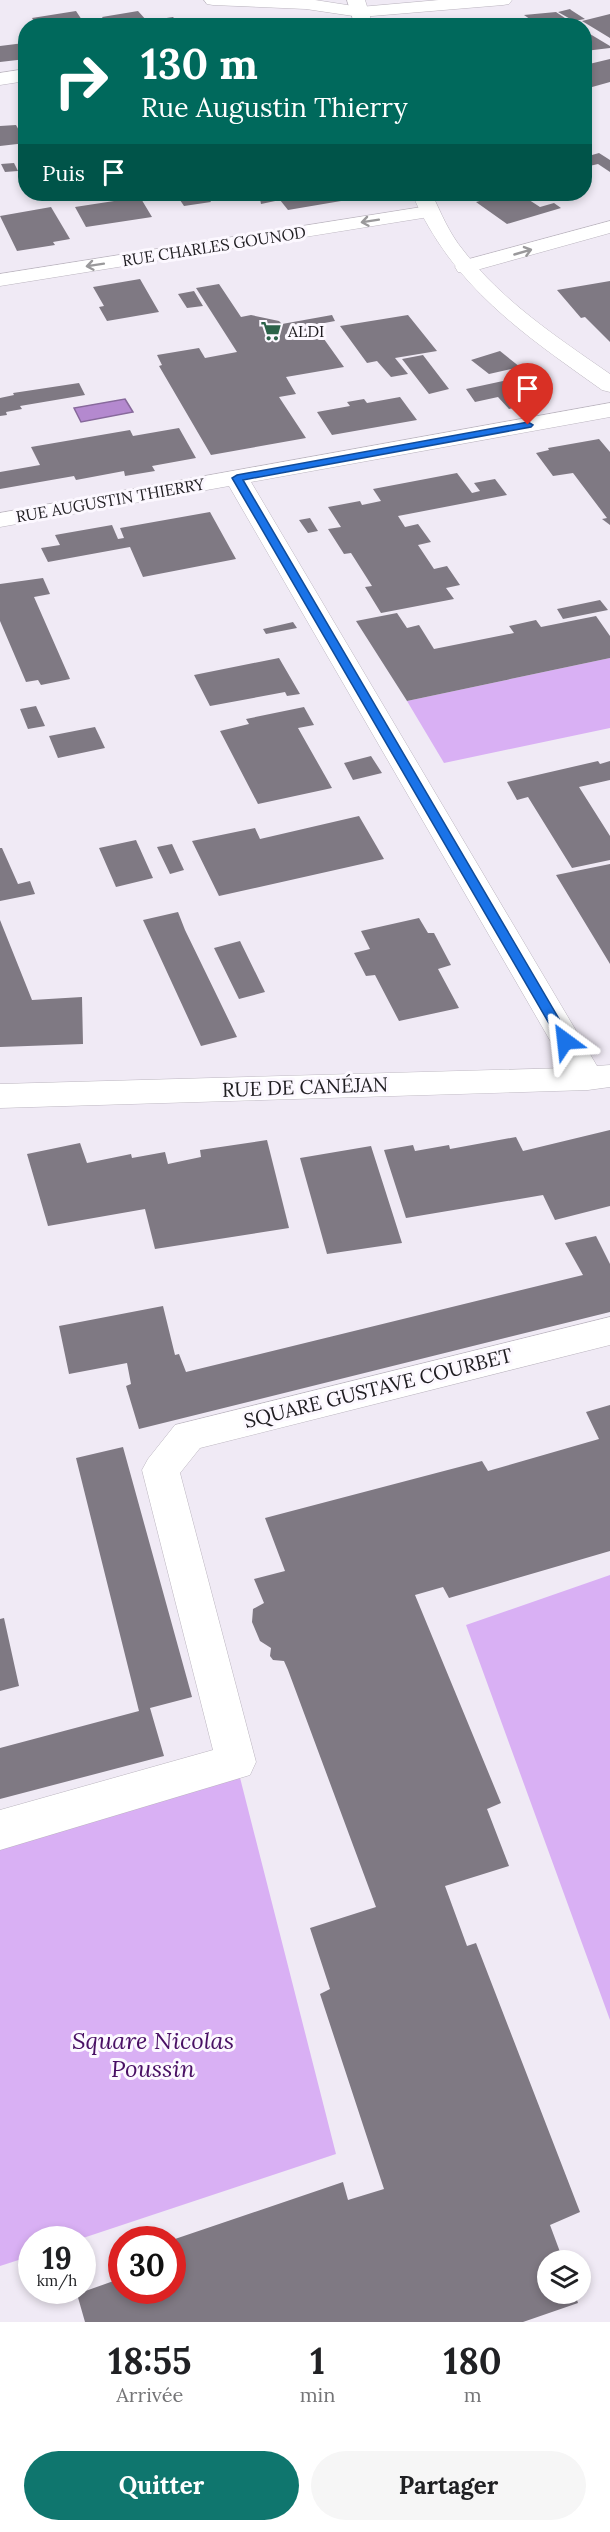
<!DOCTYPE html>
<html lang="fr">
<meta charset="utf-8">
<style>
:root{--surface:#fff;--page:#f6f6f6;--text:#202124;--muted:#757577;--accent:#0f766e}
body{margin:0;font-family:Lora,serif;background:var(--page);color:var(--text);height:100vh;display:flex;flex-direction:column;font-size:22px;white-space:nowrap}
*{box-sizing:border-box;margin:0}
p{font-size:20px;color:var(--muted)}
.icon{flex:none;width:33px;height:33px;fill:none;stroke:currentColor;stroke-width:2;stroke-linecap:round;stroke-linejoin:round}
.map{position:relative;height:2322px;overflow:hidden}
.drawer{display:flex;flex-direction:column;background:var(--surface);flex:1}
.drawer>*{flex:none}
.banner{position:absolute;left:18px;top:18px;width:574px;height:183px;border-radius:24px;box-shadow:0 3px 9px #0003;background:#00695c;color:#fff;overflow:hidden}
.tools{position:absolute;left:537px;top:2250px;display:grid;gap:12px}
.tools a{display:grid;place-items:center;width:54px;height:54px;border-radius:50%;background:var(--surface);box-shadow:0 3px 9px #0003;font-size:30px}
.speed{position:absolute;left:18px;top:2226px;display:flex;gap:12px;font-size:30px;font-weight:700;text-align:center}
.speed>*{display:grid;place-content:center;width:78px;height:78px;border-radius:50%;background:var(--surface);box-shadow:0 3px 9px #0003;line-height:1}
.speed small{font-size:15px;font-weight:400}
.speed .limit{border:9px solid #d22;background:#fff;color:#111}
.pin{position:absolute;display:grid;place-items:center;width:51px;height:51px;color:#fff;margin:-62px -26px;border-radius:50% 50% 50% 0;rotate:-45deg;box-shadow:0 0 6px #0007}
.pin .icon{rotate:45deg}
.me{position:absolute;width:66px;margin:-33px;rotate:330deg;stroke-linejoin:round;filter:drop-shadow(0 0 4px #0008)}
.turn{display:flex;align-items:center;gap:21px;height:126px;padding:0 24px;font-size:27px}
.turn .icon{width:78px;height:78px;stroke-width:2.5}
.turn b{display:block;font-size:42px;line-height:51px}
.then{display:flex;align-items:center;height:57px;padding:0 24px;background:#0003;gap:12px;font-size:22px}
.eta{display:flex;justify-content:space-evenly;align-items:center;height:102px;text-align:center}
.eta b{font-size:36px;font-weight:700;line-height:42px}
.cta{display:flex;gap:12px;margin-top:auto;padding:12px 24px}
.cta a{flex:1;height:69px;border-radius:36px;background:var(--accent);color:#fff;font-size:24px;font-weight:700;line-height:69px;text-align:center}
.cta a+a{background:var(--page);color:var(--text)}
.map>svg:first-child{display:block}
.green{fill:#d9b0f4}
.water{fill:#b489cf;stroke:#87699b;stroke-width:1.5}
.building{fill:#7f7983}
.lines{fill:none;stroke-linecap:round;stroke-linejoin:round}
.minor-casing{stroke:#bbb5bf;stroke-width:1}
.tertiary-casing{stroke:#bbb5bf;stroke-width:1}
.secondary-casing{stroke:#bbb5bf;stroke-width:1}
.minor{fill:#fff;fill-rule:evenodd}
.tertiary{fill:#fff;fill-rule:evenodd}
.secondary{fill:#fff;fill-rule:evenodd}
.oneway{stroke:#9a999b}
.route{fill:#1a73e8;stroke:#114b97;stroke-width:1.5}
.labels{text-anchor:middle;stroke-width:6;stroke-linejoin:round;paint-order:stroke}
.far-street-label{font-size:16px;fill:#1f1d21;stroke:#fcf8ff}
.far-poi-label{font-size:16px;fill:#1f1d21;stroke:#fcf8ff;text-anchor:start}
.street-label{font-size:20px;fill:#1f1d21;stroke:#fcf8ff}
.near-park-label{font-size:24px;font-style:italic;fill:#491064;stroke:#fcf8ff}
</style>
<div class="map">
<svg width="610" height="2322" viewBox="0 0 610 2322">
<rect width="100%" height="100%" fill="#f0eaf5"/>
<path class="green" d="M610,658V728L444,763L407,701Z
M610,1575V2020L466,1625Z
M236,1762L336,2154L80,2239L32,2240L31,2256L0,2266V1830Z"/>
<path class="water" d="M125,399L133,412L81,422L74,408Z"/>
<path class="building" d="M570,9L571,10L585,19L574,21L558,12Z
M76,11L86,26H37L32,18Z
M138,11L147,21L173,17L181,26H108L102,17Z
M556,12L577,26H540L524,15Z
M610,14V38L582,21Z
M475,21L477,26H440V24Z
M585,31L610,46V48L585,51Z
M24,43L26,59L0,62V46Z
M610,59V82L585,89V65Z
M16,125L26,143L0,146V126Z
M599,153L610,160V172L598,164L585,167V157Z
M14,163L18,171L5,172L1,164Z
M176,194H206L211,202L184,206Z
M259,194H335L341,201L288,210L280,200L261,204Z
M498,194H530L523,196L540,207L554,203L561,208L507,224L476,202L501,195Z
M140,197L152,217L86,227L75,207Z
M51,207L70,239L53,242L55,245L17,251L0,216Z
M140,279L159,312L107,321L99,307L104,306L93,287Z
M610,281V342L585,317L581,318L557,290Z
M219,284L241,317L251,315L279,321L282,324L332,315L335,321L314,325L344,367L286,377L296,394L279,397L306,438L211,455L159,366L162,365L157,355L199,348L205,358L237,352L196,288Z
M194,291L203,306L187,308L178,294Z
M408,315L437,351L395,358L408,374L391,377L377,361L367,363L340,326Z
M500,351L520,367L489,374L471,360Z
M423,355L449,389L429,394L402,359Z
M526,376L549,400L509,409L498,397L475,402L466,389Z
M79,383L85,395L20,406L22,409L6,412L7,415L0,416V398L14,395L13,393Z
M400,397L417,420L332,435L317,412L350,406L347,402L364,399L367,403Z
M179,428L196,458L152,466L155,471L125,476L124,471L76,480L74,476L0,489V472L40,465L31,447L130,430L133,436Z
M599,439L610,452V525L602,519L607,518L573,473L553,476L536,453L549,450L548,448Z
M457,473L472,493L480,491L474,483L495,479L507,495L398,516L405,527L418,524L431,542L418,545L434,569L447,566L460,585L446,588L454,599L381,613L365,587L372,586L351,553L344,554L328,529L341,527L328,507L360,501L362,505L381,501L373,489Z
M210,512L236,559L143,577L130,547L48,562L41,548L60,545L55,535L112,525L118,539L124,538L120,528Z
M310,518L318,531L308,533L299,520Z
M43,578L50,594L34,597L70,679L41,685L38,680L26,682L0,621V584Z
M600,600L608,610L563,619L557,609Z
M397,613L407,628L419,625L434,649L514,633L509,626L536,620L541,627L596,616L610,636V658L407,701L356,621Z
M293,622L297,628L266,634L263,629Z
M279,658L300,694L287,696L285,692L210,706L194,675Z
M36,706L45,726L28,729L20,709Z
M304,707L314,725L298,728L332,788L258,804L220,731L249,724L246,719Z
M95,727L105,748L58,758L49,736Z
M371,756L382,773L353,780L344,763Z
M598,761L600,764L610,761V780L579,787L610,836V860L572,868L528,797L517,800L507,782Z
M359,816L384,859L219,896L192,841L255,828L260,839Z
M136,840L153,878L116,887L99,848Z
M172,844L184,870L170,874L157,847Z
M0,848H2L18,884L30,881L35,894L0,901Z
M610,864V964L556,875Z
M178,912L185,930L237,1037L201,1046L143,920Z
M419,918L428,933H434L451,965L438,969L459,1008L399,1021L375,975L366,976L354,953L370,949L361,931Z
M0,920L32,1000L82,997L83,1044L0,1047Z
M240,941L265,992L239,999L214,948Z
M610,1130V1206L555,1220L543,1195L406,1218L384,1150L413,1145L415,1151L449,1145L450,1149L516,1137L523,1151Z
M267,1140L289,1228L155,1249L145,1209L48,1226L27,1154L80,1143L87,1163L131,1154L132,1158L165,1152L168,1164L201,1157L200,1150Z
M371,1146L402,1243L327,1254L300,1158Z
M596,1236L610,1264V1312L139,1429L126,1386L131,1384L127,1363L69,1374L59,1326L163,1306L175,1355L179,1354L186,1372L583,1275L565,1243Z
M610,1405V1551L449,1598L443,1587L415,1595L501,1803L487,1809L509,1866L445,1886L467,1946L476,1943L580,2212L550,2225L563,2260H548V2294H575L578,2303L523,2322H85L77,2294L122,2278V2290H172V2240L343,2182L348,2200L384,2189L320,1994L330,1989L310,1928L376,1907L288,1670L284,1661L273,1660L270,1656L271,1648L260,1641L252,1622L253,1609L264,1603L254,1579L285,1571L265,1518L482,1461L488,1471L599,1439L586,1412Z
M123,1447L192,1697L150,1708L164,1756L0,1799V1748L139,1711L76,1458Z
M4,1618L19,1686L0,1691V1619Z"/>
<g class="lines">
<g class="minor-casing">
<path id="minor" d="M204,0H315L360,7L366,8L369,12L366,16L360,17L306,9L213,5L207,4Z
M26,69V81L0,85V73Z
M428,206L435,208L438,212L435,216L0,286V274Z
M610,221V233L466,273L458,272L455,267L458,262Z
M610,403V417L251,482L597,1066L610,1065V1087L588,1090L0,1108V1084L566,1068L229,486L0,527V513Z
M610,1317V1345L200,1448L180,1473L256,1762L250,1775L0,1850V1810L213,1750L142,1470L148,1459L175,1425Z"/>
</g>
<g class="tertiary-casing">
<path id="tertiary" d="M439,0H512L509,4L503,5L360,17L354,16L351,12L354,8L360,7Z"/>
</g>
<g class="secondary-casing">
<path id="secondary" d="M347,0H365L373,26H355Z
M412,194H432C441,213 449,233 463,250C502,301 558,338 610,374V392L602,390C522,333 453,287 412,194Z"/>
</g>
<use href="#minor" class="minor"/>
<use href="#tertiary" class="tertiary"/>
<use href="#secondary" class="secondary"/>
</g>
<defs><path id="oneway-shaft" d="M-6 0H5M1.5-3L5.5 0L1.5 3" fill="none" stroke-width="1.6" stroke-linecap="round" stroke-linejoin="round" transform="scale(1.5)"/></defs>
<g class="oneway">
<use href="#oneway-shaft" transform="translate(370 221) rotate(171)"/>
<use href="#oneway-shaft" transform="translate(523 252) rotate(-16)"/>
<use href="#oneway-shaft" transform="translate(95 265) rotate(171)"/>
</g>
<path class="route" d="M528,422L533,425L531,427L243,480L572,1041L565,1045L561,1044L232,478L237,475Z"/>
<defs>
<g id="supermarket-bare" transform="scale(1.62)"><path d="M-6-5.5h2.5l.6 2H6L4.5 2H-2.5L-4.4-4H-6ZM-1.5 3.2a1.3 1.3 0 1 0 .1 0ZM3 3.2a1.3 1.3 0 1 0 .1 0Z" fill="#2b6249" stroke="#fcf8ff" stroke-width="2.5" paint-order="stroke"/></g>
</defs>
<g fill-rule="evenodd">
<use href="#supermarket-bare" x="271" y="331"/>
</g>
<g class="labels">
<g class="far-street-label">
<text transform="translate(214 246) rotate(-9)" y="6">RUE CHARLES GOUNOD</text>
<text transform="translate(110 500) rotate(-10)" y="6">RUE AUGUSTIN THIERRY</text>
</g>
<g class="far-poi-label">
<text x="288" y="337">ALDI</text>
</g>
<g class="street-label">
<text transform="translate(305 1087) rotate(-2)" y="7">RUE DE CANÉJAN</text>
<text transform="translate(378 1388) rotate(-14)" y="7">SQUARE GUSTAVE COURBET</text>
</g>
<g class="near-park-label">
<text x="153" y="2049">Square Nicolas<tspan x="153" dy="28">Poussin</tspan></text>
</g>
</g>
</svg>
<div class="tools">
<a><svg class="icon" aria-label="layers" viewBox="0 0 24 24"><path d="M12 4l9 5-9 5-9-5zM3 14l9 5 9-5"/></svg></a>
</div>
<div class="speed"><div>19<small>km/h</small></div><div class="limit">30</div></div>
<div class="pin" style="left:528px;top:425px;background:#d93025"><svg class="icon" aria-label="arrive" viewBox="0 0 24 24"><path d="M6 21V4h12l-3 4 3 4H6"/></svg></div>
<svg class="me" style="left:565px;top:1041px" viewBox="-20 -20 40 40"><path d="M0-17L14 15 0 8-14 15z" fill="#1a73e8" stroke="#fff" stroke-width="4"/></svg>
<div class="banner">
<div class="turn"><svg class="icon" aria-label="right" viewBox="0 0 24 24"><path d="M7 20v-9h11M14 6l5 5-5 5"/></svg><div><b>130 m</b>Rue Augustin Thierry</div></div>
<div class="then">Puis<svg class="icon" aria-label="arrive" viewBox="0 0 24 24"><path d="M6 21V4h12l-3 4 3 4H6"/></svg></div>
</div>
</div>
<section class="drawer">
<div class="eta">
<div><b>18:55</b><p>Arrivée</p></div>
<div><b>1</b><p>min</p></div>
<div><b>180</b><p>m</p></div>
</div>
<div class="cta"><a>Quitter</a><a>Partager</a></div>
</section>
